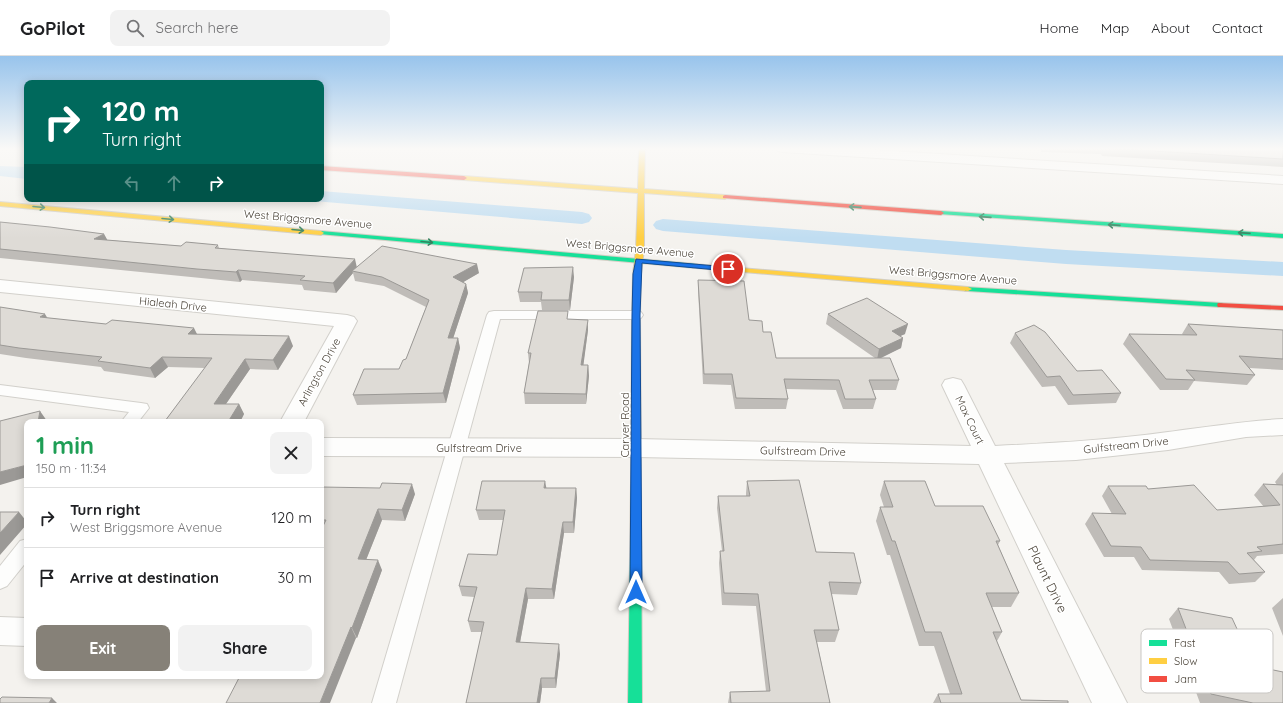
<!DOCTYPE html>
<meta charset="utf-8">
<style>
:root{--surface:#fff;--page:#f2f2f2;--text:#202124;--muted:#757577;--line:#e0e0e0;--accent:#868178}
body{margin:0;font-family:Quicksand,sans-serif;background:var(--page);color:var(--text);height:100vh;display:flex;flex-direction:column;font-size:15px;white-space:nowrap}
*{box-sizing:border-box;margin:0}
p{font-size:13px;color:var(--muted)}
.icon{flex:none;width:22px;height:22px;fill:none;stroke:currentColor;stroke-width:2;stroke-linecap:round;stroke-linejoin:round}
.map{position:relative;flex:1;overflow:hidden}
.sheet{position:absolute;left:24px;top:363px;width:300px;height:260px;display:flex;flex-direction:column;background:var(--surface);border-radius:8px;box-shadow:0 2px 10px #0003}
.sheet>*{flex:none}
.guide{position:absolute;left:24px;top:24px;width:300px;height:122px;border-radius:8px;box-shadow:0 2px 10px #0003;background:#00695c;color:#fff;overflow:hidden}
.pin{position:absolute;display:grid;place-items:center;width:34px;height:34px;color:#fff;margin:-17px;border:2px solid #fff;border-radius:50%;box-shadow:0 1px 4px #0007}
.me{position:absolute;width:44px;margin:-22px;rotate:0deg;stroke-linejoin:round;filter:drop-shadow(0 0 3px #0008)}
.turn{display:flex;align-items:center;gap:14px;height:84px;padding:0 12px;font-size:18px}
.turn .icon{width:52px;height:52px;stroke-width:2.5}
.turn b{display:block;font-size:28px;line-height:34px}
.lanes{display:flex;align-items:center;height:38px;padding:0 12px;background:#0003;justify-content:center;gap:20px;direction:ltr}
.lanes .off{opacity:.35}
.round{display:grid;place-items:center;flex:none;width:42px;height:42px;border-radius:8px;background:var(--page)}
.headline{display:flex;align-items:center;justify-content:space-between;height:68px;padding:0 12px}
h1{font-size:24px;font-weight:700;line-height:30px;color:#1e9e55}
.button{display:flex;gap:8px;margin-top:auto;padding:8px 12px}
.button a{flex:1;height:46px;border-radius:8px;background:var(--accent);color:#fff;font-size:16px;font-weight:700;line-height:46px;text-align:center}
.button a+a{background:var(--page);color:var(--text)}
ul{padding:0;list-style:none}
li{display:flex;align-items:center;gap:12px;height:60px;padding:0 12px;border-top:1px solid var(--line)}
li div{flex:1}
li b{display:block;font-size:15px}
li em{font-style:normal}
header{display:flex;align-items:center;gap:24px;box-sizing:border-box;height:56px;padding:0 20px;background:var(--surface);border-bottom:1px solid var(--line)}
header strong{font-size:19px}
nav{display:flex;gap:22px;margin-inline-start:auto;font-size:14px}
.search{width:280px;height:36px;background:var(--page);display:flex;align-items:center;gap:10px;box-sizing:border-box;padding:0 14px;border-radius:8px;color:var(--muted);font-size:15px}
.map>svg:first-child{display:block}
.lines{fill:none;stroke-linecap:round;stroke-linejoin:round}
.canal{fill:#c0ddf1;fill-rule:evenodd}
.lane-casing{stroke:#d2d0cb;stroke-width:2}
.street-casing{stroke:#d2d0cb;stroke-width:2}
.fast-casing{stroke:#d3cfc5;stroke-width:2}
.slow-casing{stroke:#d3cfc5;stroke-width:2}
.jam-casing{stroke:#d3cfc5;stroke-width:2}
.lane{fill:#fdfdfc;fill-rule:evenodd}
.street{fill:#fdfdfc;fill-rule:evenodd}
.fast{fill:#16e098;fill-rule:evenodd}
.slow{fill:#ffcf43;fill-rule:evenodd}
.jam{fill:#f24e42;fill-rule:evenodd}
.wall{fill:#bfbcb8}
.shaded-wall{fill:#9b9996}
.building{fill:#dedbd6;stroke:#9b9996}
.oneway{stroke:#36825f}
.route{fill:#1a73e8;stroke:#114b97}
.labels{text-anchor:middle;stroke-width:3;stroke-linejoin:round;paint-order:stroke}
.street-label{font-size:11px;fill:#4b4439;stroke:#fff}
.near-street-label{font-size:13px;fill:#4b4439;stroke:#fff}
.key{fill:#fff;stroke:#c9c7c4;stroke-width:1}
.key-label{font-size:11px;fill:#4b4439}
</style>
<header>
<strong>GoPilot</strong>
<div class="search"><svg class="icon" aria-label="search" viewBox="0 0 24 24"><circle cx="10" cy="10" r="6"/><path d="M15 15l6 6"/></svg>Search here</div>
<nav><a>Home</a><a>Map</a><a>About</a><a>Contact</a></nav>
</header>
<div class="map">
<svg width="1283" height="647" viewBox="0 0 1283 647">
<rect width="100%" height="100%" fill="#f4f2ee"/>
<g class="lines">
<path class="canal" d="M0,110L27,111V123L0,120Z
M321,135L582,156L589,158L592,162L589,166L582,168L314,145L313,143H321Z
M663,163L1066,194L1283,206V220L1066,208L663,175L656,173L653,169L656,165Z"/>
<g class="lane-casing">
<path id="lane" d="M494,255H636L641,256L643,259L641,262L636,263H500L396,647H372L487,259L489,256Z
M0,329L141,347L147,348L149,352L138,366H121L129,356L0,339Z
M27,483V505L7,530L0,533V510L20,485Z"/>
</g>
<g class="street-casing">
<path id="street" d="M776,92H845L1283,120V128L783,96L778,95Z
M0,224L347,259L354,261L357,265L304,366H280L334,270L0,236Z
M953,322L961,324L964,329L995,390C1053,387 1111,384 1168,376C1207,371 1244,365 1283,363V379L1246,381L1168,394L1076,404L1004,407L1127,647H1092L979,408L637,401L321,400V382L637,383L971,390L942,329L945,324Z
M0,561L27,562V590L0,589Z"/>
</g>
<g class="fast-casing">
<path id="fast" d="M941,155L1283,178V182L939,158L938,157Z
M321,175L696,208L700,210L696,212L319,178L318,177Z
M965,231L1221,247L1225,249L1221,251L968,235H965Z
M636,423L640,424L641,427L642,647H628L631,427L632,424Z"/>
</g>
<g class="slow-casing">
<path id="slow" d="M639,92H645L644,133L725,139L728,141L725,143L644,137V193L641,218L640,259L641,427L640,430L636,431L632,430L631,427L632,259L633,218L636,193L638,137L464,124L461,122L464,120L638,133Z
M0,146L321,175L324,177L321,179L0,150Z
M693,208L968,231L972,233L968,235L696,212H693Z"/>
</g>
<g class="jam-casing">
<path id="jam" d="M321,110L464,120L467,122L464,124L321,114Z
M725,139L941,155L944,157L941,159L723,142V140Z
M1218,247L1283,250V254L1221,251H1218L1217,249Z"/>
</g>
<use href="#lane" class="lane"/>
<use href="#street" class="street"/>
<use href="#fast" class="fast"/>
<use href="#slow" class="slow"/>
<use href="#jam" class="jam"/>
</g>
<path class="wall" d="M1041,92H1283V111L1102,100L1101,98L1041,96Z
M0,166L104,178L107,184L181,190L218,189L219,192L357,211L479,217L463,226L466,228L468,237L453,282H458L460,292L446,347L357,349L353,339L399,313L406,303L426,251L384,230L355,225L353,217L336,237L304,234L302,229L242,224L240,226L201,222L0,202Z
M574,221L570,254H542L541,246H520L518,236Z
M698,224L763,276L776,302H875L826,268L828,258L905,278L900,280L903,282L901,292L879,302L899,324L896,334H873L876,343L873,353H843L836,334L786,333L788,343L786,353H735L731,329L703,328L698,234Z
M0,251L47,262L197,278L293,290L278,314L250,313L226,348H239L244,358L240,366H166L165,365L205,312L168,311L155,322L104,315L101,311L26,302L0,298Z
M569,263L588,274L583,309H588L589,320L586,348H525L524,337L529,307L528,297Z
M1188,268L1283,274V314L1249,312L1255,319L1247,329L1194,325L1188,334H1160L1123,288L1129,278L1183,279L1182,278Z
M1015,277L1077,315L1121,337L1116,347L1068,349L1055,330L1042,331L1010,287Z
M1283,416V498L1257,500L1254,504L1265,516L1255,526L1229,528L1219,516L1142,514L1134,501H1104L1085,468L1092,457L1112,458L1102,440L1108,430L1148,433L1217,454L1264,451L1254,439L1263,428L1277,429L1275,426Z
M747,425L816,496L861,527L857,539L831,538L839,574L835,586H817L830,647H728L730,636L766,635L756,550L722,549L719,507L720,495H722L717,452L718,440H746V437Z
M884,425L935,450L1000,485L998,489L1019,537L1011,551H992L1002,576L997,585L1021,644L1068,647H933L938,638H950L934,590H919L890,499H887L876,465L880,451H884L880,439Z
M321,431L415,438L405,465L382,464L366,504L382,514L357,582H356L321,620Z
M546,432H576L577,442L574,477H564L554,543H528L520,587L560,598L556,632H542L540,647H466L482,576H471L468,565L474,541L462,540L459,530L497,499L504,464H479L476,454Z
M1283,542V580L1272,552Z
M1178,552L1254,610L1283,647H1200L1169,563Z"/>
<path class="shaded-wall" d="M104,178L109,187L94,183Z
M355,203L357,212L352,215L353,217L336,237L333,227Z
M477,208L479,217L455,231L453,221Z
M573,211L574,221L570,254L569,244Z
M238,214L242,224L240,226L236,216Z
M466,228L468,237L450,292L448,282Z
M45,258L51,268L40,261Z
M588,264V274L582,320L581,309Z
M908,268L905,278L889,285L892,275Z
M194,272L199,282L188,278Z
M289,280L293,290L278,314L273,304Z
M458,282L460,292L446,347L443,337Z
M903,282L901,292L877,304L879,293Z
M162,301L168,311L155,322L150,312Z
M245,303L250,313L219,358L214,348Z
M588,309L589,320L586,348V338Z
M239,348L244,358L240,366H228Z
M40,355L47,365V366H38Z
M27,409V421L0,429V416Z
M545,425L547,435L544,432Z
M412,428L415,438L405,465L402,454Z
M576,432L577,442L574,477L573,466Z
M378,453L382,464L362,514L358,503Z
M19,456L27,466V468L0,499V477Z
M563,466L564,477L554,543L552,533Z
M378,504L382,514L357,582L352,572Z
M526,532L528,543L518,597L516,586Z
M351,571L356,582L330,647H320Z
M559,588L560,598L556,632L555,622Z
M541,622L542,632L540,647H537Z
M52,642L57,647H49Z"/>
<path class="building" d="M1105,92H1283V103Z
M0,166L50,171L104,178L94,183L181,190L186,186L218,189L215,192L355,203L333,227L300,224L305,220L238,214L236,216L197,213L0,193Z
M382,190L477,208L453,221L466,228L448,282H458L443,337L353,339L364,313H399L403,304L406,303L429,244L382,221L352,215Z
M573,211L569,244H541L542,236H518L524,212Z
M698,224L744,225L749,264L762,265L763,276H771L776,302H890L899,324H869L876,343H845L839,324L784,323L788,343L736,342L732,318H704Z
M867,242L908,268L892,275L903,282L879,293L828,258Z
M0,251L45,258L40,261L106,268L112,264L194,272L188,278L289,280L273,304L245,303L214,348H239L228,366H168V365H165L212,302L162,301L150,312L98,305L102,301L19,292L0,289Z
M538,255H568L567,263L588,264L581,309H588L586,338L524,337L531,297H528Z
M1188,268L1283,274V303L1239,300L1255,319L1186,314L1195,324L1166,323L1129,278L1197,279Z
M1034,269L1045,276L1077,315L1102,314L1121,337L1073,339L1060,320L1047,321L1015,277Z
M40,355L38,366H27V409L0,416V365Z
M799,424L816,496L854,497L861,527L829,526L839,574H814L830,647H731L730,636L770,635L758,538L724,537L720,495H724L718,440H750L747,425Z
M482,425H545L544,432H576L573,466H563L552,533L526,532L516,586L559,588L555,622H541L537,647H466L484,566L468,565L477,531L459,530L468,498L497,499L505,454H476Z
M884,425H925L935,450H983L1000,485H996L1019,537H986L1002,576H993L1021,644L1068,645V647H941L938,638H962L941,576H925L895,485H892L880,451H893Z
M382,427L412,428L402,454L378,453L358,503L378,504L352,572L351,571L320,647H226L240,620H321V484L322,482H321V474L326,464H321V431L380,432Z
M1263,428L1283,429V488L1257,491L1262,495L1247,497L1265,516L1239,518L1228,506L1150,504L1141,491L1111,490L1092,457L1126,458L1108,430H1146L1148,433L1194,429L1217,454L1280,449Z
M0,456H19L0,477Z
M1178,552L1232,562L1254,610L1283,616V647H1253L1211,638Z
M2,641L52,642L49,647H0V643Z"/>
<defs><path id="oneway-shaft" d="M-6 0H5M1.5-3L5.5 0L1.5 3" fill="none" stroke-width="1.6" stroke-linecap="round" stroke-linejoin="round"/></defs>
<g class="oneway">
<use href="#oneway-shaft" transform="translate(39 151) rotate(5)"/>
<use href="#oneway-shaft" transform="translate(855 151) rotate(-176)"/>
<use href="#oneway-shaft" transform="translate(985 161) rotate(-176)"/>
<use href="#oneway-shaft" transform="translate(168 163) rotate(5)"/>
<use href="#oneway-shaft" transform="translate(1114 169) rotate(-176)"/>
<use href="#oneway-shaft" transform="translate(298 174) rotate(5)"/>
<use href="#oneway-shaft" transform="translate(1244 177) rotate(-176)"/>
<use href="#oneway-shaft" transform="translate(427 186) rotate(5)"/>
</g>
<linearGradient id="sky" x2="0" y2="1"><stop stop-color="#98c4ec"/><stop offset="0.51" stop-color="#faf9f7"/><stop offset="1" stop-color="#faf9f7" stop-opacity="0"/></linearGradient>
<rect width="1283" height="182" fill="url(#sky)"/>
<path class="route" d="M636,203L728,211L732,213L728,215L642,207L640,259L642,536L640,539L636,541L632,539L630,536L632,259L633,218Z"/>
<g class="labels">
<g class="street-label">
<text transform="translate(308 163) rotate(5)" y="4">West Briggsmore Avenue</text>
<text transform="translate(630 192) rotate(5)" y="4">West Briggsmore Avenue</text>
<text transform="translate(953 219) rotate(5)" y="4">West Briggsmore Avenue</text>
<text transform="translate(173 248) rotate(6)" y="4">Hialeah Drive</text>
<text transform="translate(319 316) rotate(-61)" y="4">Arlington Drive</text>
<text transform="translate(970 364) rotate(64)" y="4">Max Court</text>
<text transform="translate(625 369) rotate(-90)" y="4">Carver Road</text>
<text transform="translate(1126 389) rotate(-6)" y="4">Gulfstream Drive</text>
<text x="479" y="396">Gulfstream Drive</text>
<text transform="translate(803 395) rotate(1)" y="4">Gulfstream Drive</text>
</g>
<g class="near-street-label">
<text transform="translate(1048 523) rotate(64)" y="5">Plaunt Drive</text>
</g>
</g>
<rect x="1141" y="573" width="132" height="64" rx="6" class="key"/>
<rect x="1149" y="584" width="18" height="6" fill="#16e098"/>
<rect x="1149" y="602" width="18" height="6" fill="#ffcf43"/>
<rect x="1149" y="620" width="18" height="6" fill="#f24e42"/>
<g class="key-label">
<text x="1174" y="591">Fast</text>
<text x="1174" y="609">Slow</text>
<text x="1174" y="627">Jam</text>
</g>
</svg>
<div class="pin" style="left:728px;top:213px;background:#d93025"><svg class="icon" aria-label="arrive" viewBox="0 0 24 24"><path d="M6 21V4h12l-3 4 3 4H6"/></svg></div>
<svg class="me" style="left:636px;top:536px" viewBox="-20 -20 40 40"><path d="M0-17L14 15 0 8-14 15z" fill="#1a73e8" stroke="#fff" stroke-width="4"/></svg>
<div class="guide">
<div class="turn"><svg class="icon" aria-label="right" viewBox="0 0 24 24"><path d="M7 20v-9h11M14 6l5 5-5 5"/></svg><div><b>120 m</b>Turn right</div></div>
<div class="lanes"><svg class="icon off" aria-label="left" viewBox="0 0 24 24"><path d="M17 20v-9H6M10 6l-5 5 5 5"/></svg><svg class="icon off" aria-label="ahead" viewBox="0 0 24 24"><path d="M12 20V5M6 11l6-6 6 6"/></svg><svg class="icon" aria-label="right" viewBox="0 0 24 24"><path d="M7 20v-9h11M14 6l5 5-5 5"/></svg></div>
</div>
<section class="sheet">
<div class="headline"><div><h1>1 min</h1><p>150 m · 11:34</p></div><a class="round"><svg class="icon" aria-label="close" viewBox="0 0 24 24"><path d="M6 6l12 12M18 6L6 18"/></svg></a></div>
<ul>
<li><svg class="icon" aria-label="right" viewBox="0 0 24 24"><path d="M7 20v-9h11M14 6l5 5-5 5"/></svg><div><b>Turn right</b><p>West Briggsmore Avenue</p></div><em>120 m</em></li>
<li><svg class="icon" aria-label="arrive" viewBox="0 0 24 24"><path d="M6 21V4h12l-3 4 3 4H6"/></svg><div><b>Arrive at destination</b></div><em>30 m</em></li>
</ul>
<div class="button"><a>Exit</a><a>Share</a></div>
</section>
</div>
